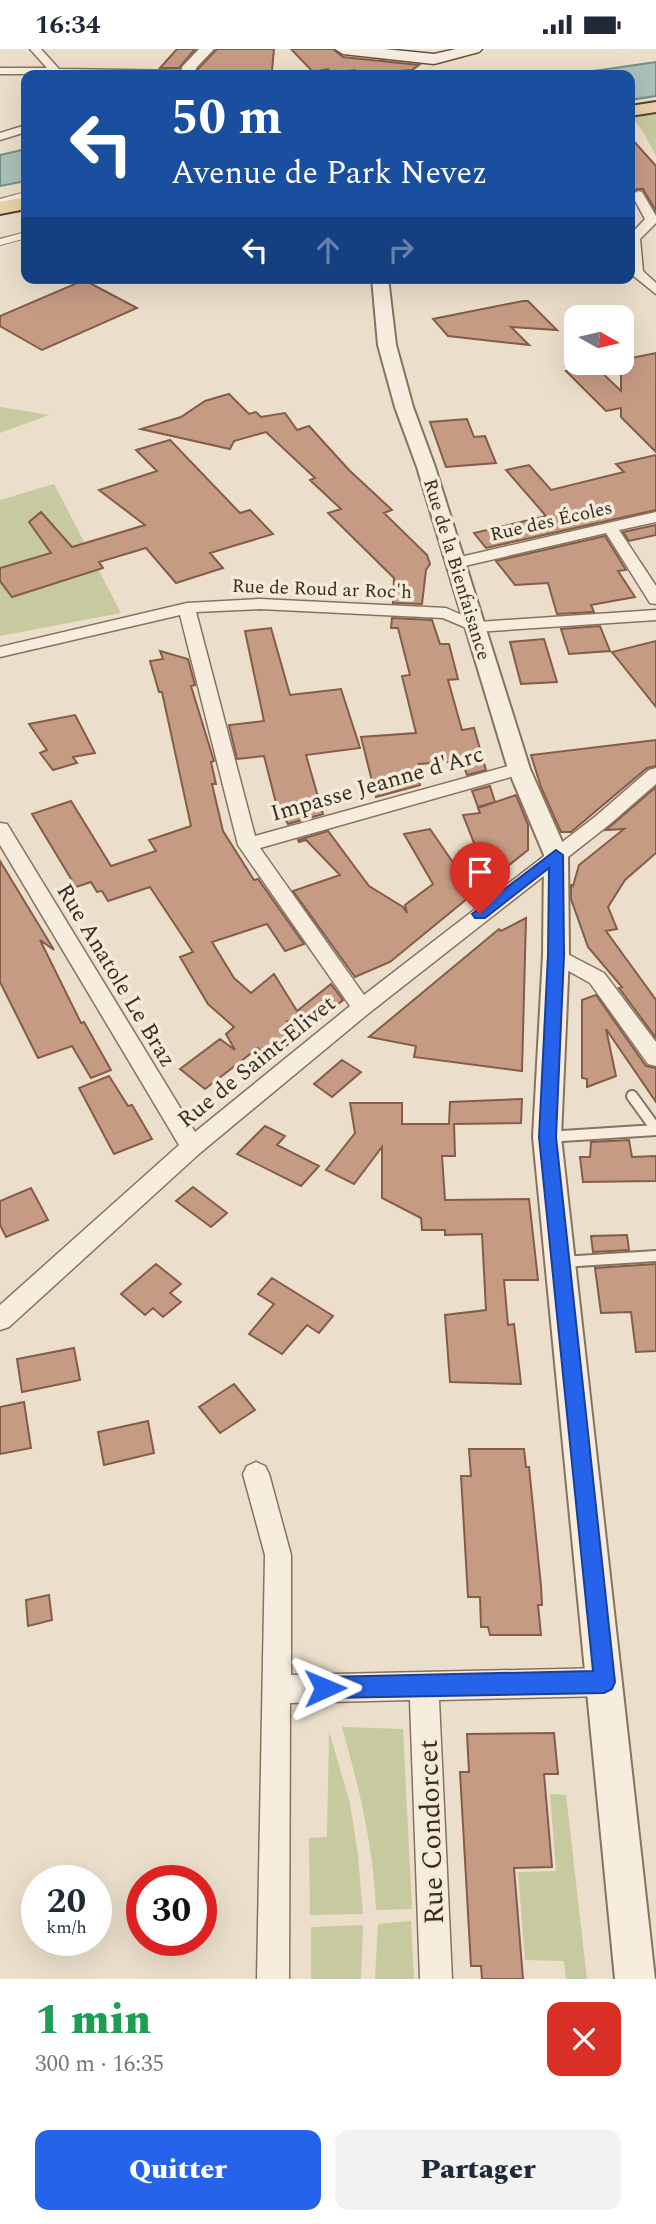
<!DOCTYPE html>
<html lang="fr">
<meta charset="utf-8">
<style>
:root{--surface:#fff;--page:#f2f2f3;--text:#1f2937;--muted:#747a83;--accent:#2563eb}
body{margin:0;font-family:Spectral,serif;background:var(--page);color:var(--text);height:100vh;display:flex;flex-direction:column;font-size:26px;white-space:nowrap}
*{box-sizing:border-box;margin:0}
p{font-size:23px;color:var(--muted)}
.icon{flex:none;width:38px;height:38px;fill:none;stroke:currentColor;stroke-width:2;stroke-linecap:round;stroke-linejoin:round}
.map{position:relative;height:1930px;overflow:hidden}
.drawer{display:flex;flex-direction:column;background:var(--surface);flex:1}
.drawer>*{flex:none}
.hud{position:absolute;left:21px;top:21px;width:614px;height:214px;border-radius:14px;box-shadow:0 7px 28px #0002;background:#1a4fa0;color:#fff;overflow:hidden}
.needle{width:46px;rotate:98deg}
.buttons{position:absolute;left:564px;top:256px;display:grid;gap:14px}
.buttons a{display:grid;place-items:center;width:70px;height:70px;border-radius:14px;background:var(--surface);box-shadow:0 7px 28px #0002;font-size:35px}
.speed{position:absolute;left:21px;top:1816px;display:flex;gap:14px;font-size:35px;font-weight:700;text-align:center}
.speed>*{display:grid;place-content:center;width:91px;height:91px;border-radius:50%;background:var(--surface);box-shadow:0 7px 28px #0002;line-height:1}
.speed small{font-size:18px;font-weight:400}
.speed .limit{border:10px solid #d22;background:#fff;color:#111}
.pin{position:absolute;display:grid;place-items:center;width:60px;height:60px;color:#fff;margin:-72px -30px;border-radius:50% 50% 50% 0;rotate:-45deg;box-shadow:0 0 7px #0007}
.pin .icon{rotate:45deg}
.me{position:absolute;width:77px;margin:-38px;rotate:89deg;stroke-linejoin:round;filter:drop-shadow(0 0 5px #0008)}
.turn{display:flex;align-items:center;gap:24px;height:147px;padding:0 35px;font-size:32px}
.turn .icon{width:91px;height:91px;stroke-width:2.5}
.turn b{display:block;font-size:49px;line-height:60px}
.lanes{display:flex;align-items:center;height:66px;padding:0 35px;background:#0003;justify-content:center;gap:35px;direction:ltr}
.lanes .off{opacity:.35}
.round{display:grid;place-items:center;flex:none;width:74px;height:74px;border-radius:14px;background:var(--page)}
.overview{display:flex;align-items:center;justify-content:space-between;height:119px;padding:0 35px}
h1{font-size:42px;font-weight:800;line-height:52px;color:#1e9e55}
.primary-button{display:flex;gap:14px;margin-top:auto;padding:14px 35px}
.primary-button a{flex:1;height:80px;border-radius:14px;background:var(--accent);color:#fff;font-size:28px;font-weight:800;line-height:80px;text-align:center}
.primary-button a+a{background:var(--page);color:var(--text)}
.status{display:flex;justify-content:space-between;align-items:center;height:49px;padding:0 35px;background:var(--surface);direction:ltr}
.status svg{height:19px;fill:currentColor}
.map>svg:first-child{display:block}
.green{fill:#c7c99f}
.water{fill:#abc0b8;stroke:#728e85;stroke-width:2}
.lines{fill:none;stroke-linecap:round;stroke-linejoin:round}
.stream{stroke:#728e85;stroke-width:4.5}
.building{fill:#c69b84;stroke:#845c48;stroke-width:2}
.service-far1-casing{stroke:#877260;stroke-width:8}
.service-casing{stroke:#877260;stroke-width:14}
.minor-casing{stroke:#877260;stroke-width:3}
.tertiary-casing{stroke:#877260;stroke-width:4}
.secondary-casing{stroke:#695343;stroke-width:3}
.primary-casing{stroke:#554134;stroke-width:4}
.service-far1{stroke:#f7edde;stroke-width:6}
.service{stroke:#f7edde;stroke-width:10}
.minor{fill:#f7edde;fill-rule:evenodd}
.tertiary{fill:#f7edde;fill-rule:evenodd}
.secondary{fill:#f7edde;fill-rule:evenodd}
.primary{fill:#ead1a7;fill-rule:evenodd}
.route{fill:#2563eb;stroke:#184099;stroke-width:2}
.labels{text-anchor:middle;stroke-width:7;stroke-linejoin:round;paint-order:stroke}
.far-street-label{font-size:19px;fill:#392c22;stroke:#f3eada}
.street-label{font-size:23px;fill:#392c22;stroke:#f3eada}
.near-street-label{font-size:28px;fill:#392c22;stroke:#f3eada}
</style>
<div class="status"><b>16:34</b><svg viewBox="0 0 49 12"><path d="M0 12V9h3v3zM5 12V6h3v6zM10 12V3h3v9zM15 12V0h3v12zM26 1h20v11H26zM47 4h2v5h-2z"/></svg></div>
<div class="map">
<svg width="656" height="1930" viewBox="0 0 656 1930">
<rect width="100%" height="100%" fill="#ebdfcb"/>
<path class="green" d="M656,63V107L642,81L630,67Z
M0,358L49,366L0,384Z
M54,435L121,564L0,587V451Z
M342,1678L403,1680L412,1860L376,1861C373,1794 360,1743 342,1678Z
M329,1682L350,1754L358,1806L363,1865L310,1866L309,1789L327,1788Z
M550,1745L566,1746L587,1930H566L564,1912L525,1911L518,1823L556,1822Z
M411,1872L414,1930H375L378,1875Z
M363,1876L361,1930H311V1878Z"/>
<path class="water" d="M656,13V47L630,51V26H566Z
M26,100V132L0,137V106Z"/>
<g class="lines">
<path class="stream" d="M382,11L400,26"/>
</g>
<path class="building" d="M177,0H195L179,19H160Z
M217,0H274L272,22L198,26V20Z
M291,0H333L343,8L419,16L412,21L358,25L355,21L331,24L328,20L313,23Z
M630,88L656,117V162L643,140H637L630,145Z
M84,231L137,259L42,301L0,277V267Z
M523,252H528L557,281L511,278L529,296L448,287L433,270Z
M656,304V403L621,368V359L606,362L566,322L594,316L621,342V311Z
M229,345L249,365L256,363L261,368L285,364L297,381L309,377L349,421L392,461L384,464L427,506L430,515L426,521L422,555L393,554L394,529L328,464L341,460L310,431L315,429L266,383L234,392L230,400L141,380L181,368L205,352Z
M467,370L474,388L485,387L496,414L446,418L430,373Z
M170,391L240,464L250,461L273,485L210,504L223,519L176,534L146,499L99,513L103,519L12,548L0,532V519L51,504L29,473L41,463L72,498L145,476L99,441L157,422L136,401Z
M656,406V461L486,499L474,484L546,467L506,421L529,416L551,441L624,423L616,415Z
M656,476V486L629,492L623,483Z
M605,487L626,521L618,522L635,548L591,556L594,563L557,565L548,534L515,536L496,512Z
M392,569L432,571L440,595H449L458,630L448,631L462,681L474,679L486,721L467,726L462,712L419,715L420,721L416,722L420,736L376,748L361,688L416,684L402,627L410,626L398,579H391Z
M600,577L610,602L569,605L561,580Z
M271,579L290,646L341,640L360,699L306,706L323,765L288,775L276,754L264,707L237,710L229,676L264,672L245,582Z
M544,590L557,633L521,635L510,593Z
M656,592V658L612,603Z
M160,602L188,610L195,636L191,637L214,712L211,713L216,735H212L223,782L254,831L258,830L304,895L285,902L267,875L212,893L234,929L251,944L274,925L297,962L331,935L343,951L312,977L286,972L303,983L270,1010L258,999L205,1040L180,1020L220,990L235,1001L226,985L234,978L208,955L180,908L193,903L150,838L108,852L102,842L97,843L91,833L76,838L32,765L71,752L111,817L156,802L149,791L191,777L162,643H159L150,612L163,610Z
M75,666L95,704L73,708L77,714L53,721L40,704L47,701L29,675Z
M656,691V717L647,719L571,783H561L541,738L531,706Z
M490,737L495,753L478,758L472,742Z
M656,738V804L625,831L608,858L617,880L606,882L656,951V989L619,939L622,938L588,898L571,850V836L573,837L579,816L624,780L606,781Z
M516,746L528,776V801L489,832L463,766L480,764L478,759Z
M430,780L474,844L390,913L355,928L293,842L340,826L306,791L299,793L298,791L328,782L369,837L403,858L407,864L405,856L433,835L404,785Z
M0,812L54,901L40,891L81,974L84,973L111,1021L91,1029L72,997L38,1009L0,933Z
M526,869L522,1022L414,1008L416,997L369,988L499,880L501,882Z
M596,946L646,1017L656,1019V1053L606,980L616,1027L587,1038V1030L582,1029V951Z
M342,1011L361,1023L332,1048L314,1035Z
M109,1027L128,1057L132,1056L152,1090L114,1105L79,1039Z
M522,1050L521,1074L454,1075L455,1107H442L445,1151L529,1150L538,1231H504L508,1276L514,1275L521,1335L450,1333L445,1266L486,1261L482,1185L445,1186V1181H422L421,1169L382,1149V1098L354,1135L326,1121L355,1084L350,1054H402V1075H449L450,1053Z
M265,1077L285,1087L277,1096L319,1117L301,1137L237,1105Z
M629,1091L632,1108L656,1107V1132L583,1133L580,1108H590L591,1093Z
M193,1138L227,1164L211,1178L176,1152Z
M31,1139L48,1171L6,1188L0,1176V1152Z
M627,1186L629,1201L593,1203L591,1187Z
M156,1215L181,1235L170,1244L181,1253L163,1268L153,1259L145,1266L121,1245Z
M656,1215V1302L636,1303L631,1263L601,1264L595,1219Z
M272,1229L333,1267L319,1284L307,1276L282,1305L249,1285L274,1255L258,1245Z
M74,1299L80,1331L22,1343L17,1310Z
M234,1335L255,1361L220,1384L199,1358Z
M24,1353L31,1399L0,1405V1358Z
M148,1372L154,1404L104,1416L98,1383Z
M469,1400H524L526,1418H529L541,1537L542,1556H538L541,1586H490L488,1578H481L480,1548H468L461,1427H471Z
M49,1546L52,1571L28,1577L26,1551Z
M554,1684L558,1725H544L552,1818L514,1819L523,1930H482L481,1917H471L460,1723H469L467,1685Z"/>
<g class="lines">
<g class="service-far1-casing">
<path id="service-far1" d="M0,153L22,147
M0,193L26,186"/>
</g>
<g class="service-casing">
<path id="service" d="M632,1047L656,1080
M547,1088L656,1081
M562,1213L656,1207"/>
</g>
<g class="minor-casing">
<path id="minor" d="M30,0H41L59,20L187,22L192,25H0V19H47Z
M26,76V83L0,91V84Z
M638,142L642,143L656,167V174L640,190L643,222L656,234V245L630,224V186L645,170L632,146Z
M656,463V473L619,481L656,537V555L650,554L606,484L456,519L448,514L456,509Z
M260,550L446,559L478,573L656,561V571L476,583L443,569L260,560L196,563L255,787L519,714L528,720L525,724L260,799L364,946L596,767L649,721L656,719V735L610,775L369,964L200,1104L9,1278L0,1281V1256L179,1096L0,796V774L7,775L195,1083L350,957L238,796L180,566L0,608V598L187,554Z
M556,899L604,924L656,993V1017L648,1015L590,934L549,911L546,906L549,901Z
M256,1413L265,1417L269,1425L291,1506V1626L604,1619L614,1623L618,1633L614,1643L604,1647L439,1651L452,1930H420L410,1651L290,1654L289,1930H257L265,1506L243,1425L247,1417Z"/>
</g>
<g class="tertiary-casing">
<path id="tertiary" d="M199,0H214L196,19L195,26H181L182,18Z
M372,229H388L396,296L413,358L435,418L530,720L568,806L569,906L561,1088L655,1930H615L533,1088L543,906L544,806L508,720L417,418L395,358L378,296Z"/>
</g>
<g class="secondary-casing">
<path id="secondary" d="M335,0H384L434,5L456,0H482L479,3L434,15L343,5Z"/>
</g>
<g class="primary-casing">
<path id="primary" d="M656,53V63L630,67V57Z
M26,148V160L0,165V153Z"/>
</g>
<use href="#service-far1" class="service-far1"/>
<use href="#service" class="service"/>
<use href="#minor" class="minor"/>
<use href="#tertiary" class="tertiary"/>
<use href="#secondary" class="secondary"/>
<use href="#primary" class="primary"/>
</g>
<path class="route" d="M556,801L563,806L564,906L556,1088L615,1633L612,1640L604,1644L325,1649L317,1646L314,1639L317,1631L325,1628L593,1622L539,1088L548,906L549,819L485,869H475L472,865Z"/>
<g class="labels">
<g class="far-street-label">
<text transform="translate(551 471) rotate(-13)" y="7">Rue des Écoles</text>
<text transform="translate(458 520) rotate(73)" y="7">Rue de la Bienfaisance</text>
<text transform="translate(322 539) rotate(2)" y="7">Rue de Roud ar Roc'h</text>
</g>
<g class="street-label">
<text transform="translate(377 734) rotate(-16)" y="8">Impasse Jeanne d'Arc</text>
<text transform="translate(117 926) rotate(59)" y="8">Rue Anatole Le Braz</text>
<text transform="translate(256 1012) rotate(-39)" y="8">Rue de Saint-Elivet</text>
</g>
<g class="near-street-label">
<text transform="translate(430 1783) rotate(-92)" y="10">Rue Condorcet</text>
</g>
</g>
</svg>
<div class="buttons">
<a><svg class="needle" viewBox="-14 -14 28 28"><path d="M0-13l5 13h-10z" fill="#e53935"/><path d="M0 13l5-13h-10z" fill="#747a83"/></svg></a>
</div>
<div class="speed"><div>20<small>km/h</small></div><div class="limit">30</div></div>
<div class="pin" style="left:480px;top:865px;background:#d93025"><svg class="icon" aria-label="arrive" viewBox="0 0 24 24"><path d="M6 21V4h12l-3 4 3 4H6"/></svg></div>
<svg class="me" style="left:325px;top:1639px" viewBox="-20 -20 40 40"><path d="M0-17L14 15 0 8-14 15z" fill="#2563eb" stroke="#fff" stroke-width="4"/></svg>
<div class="hud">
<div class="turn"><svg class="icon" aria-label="left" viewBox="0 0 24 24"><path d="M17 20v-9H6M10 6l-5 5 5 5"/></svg><div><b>50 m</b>Avenue de Park Nevez</div></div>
<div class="lanes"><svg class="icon" aria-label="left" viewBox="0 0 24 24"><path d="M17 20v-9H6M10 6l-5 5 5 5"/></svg><svg class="icon off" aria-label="ahead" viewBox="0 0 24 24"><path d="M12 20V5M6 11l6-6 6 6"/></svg><svg class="icon off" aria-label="right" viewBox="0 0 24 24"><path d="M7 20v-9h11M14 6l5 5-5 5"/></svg></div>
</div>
</div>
<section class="drawer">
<div class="overview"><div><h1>1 min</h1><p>300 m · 16:35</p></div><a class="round" style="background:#d93025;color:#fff"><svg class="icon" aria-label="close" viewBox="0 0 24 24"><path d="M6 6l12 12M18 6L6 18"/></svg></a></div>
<div class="primary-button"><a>Quitter</a><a>Partager</a></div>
</section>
